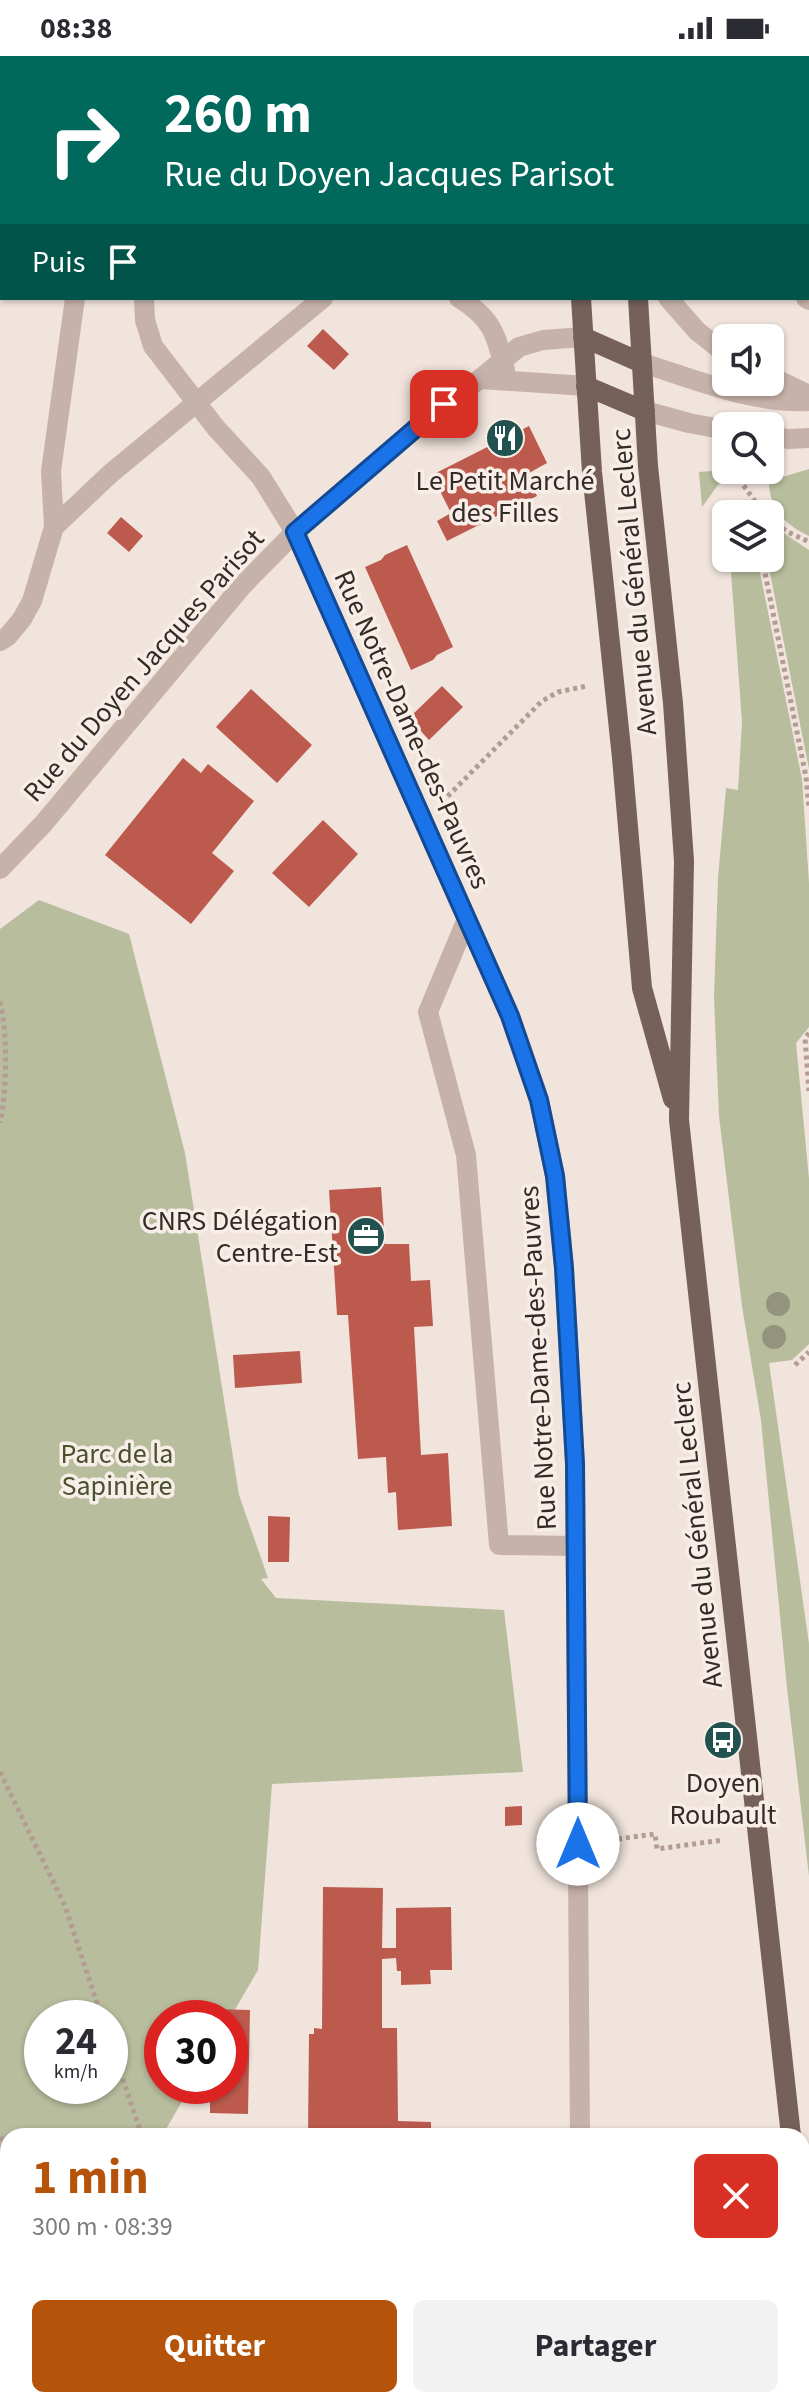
<!DOCTYPE html>
<html lang="fr">
<meta charset="utf-8">
<style>
:root{--surface:#fff;--page:#f2f2f3;--text:#2b2b33;--muted:#7c7c81;--accent:#b45309}
body{margin:0;font-family:"Source Sans 3",sans-serif;background:var(--page);color:var(--text);height:100vh;display:flex;flex-direction:column;font-size:30px;white-space:nowrap}
*{box-sizing:border-box;margin:0}
p{font-size:26px;color:var(--muted)}
.icon{flex:none;width:44px;height:44px;fill:none;stroke:currentColor;stroke-width:2;stroke-linecap:round;stroke-linejoin:round}
.map{position:relative;flex:1;overflow:hidden}
.drawer{position:absolute;left:0px;top:2072px;width:810px;height:280px;display:flex;flex-direction:column;background:var(--surface);border-radius:24px 24px 0 0;box-shadow:0 2px 6px #0004}
.drawer>*{flex:none}
.banner{position:absolute;left:0px;top:0px;width:810px;height:244px;box-shadow:0 2px 6px #0004;background:#00695c;color:#fff;overflow:hidden}
.controls{position:absolute;left:712px;top:268px;display:grid;gap:16px}
.controls a{display:grid;place-items:center;width:72px;height:72px;border-radius:12px;background:var(--surface);box-shadow:0 2px 6px #0004;font-size:40px}
.speed{position:absolute;left:24px;top:1944px;display:flex;gap:16px;font-size:40px;font-weight:700;text-align:center}
.speed>*{display:grid;place-content:center;width:104px;height:104px;border-radius:50%;background:var(--surface);box-shadow:0 2px 6px #0004;line-height:1}
.speed small{font-size:20px;font-weight:400}
.speed .limit{border:12px solid #d22;background:#fff;color:#111}
.pin{position:absolute;display:grid;place-items:center;width:68px;height:68px;color:#fff;margin:-34px;border-radius:16px;box-shadow:0 4px 12px #0006}
.me{position:absolute;width:88px;margin:-44px;rotate:0deg;stroke-linejoin:round;filter:drop-shadow(0 0 6px #0008)}
.turn{display:flex;align-items:center;gap:28px;height:168px;padding:0 32px;font-size:36px}
.turn .icon{width:104px;height:104px;stroke-width:2.5}
.turn b{display:block;font-size:56px;line-height:68px}
.then{display:flex;align-items:center;height:76px;padding:0 32px;background:#0003;gap:16px;font-size:30px}
.round{display:grid;place-items:center;flex:none;width:84px;height:84px;border-radius:12px;background:var(--page)}
.headline{display:flex;align-items:center;justify-content:space-between;height:136px;padding:0 32px}
h1{font-size:48px;font-weight:700;line-height:60px;color:var(--accent)}
.action{display:flex;gap:16px;margin-top:auto;padding:16px 32px}
.action a{flex:1;height:92px;border-radius:12px;background:var(--accent);color:#fff;font-size:32px;font-weight:700;line-height:92px;text-align:center}
.action a+a{background:var(--page);color:var(--text)}
.status{display:flex;justify-content:space-between;align-items:center;height:56px;padding:0 40px;background:var(--surface);direction:ltr}
.status svg{height:22px;fill:currentColor}
.map>svg:first-child{display:block}
.green{fill:#b7bd9d;fill-rule:evenodd}
.building{fill:#bc5a4e}
.lines{fill:none;stroke-linecap:round;stroke-linejoin:round}
.path{stroke:#b29c93;stroke-width:5;stroke-dasharray:4 4;stroke-linecap:butt}
.minor{stroke:#c7b2a9;stroke-width:20}
.major{stroke:#75605a;stroke-width:20}
.tree{fill:#94937c}
.route-casing{stroke:#114b97;stroke-width:20}
.route{stroke:#1a73e8;stroke-width:14}
.labels{text-anchor:middle;stroke-width:7;stroke-linejoin:round;paint-order:stroke}
.poi-label{font-size:28px;fill:#342a28;stroke:#f8eee8}
.street-label{font-size:28px;fill:#342a28;stroke:#f8eee8}
.park-label{font-size:28px;fill:#48502e;stroke:#f8eee8}
</style>
<div class="status"><b>08:38</b><svg viewBox="0 0 49 12"><path d="M0 12V9h3v3zM5 12V6h3v6zM10 12V3h3v9zM15 12V0h3v12zM26 1h20v11H26zM47 4h2v5h-2z"/></svg></div>
<div class="map">
<svg width="809" height="2352" viewBox="0 0 809 2352">
<rect width="100%" height="100%" fill="#f0e4dc"/>
<path class="green" d="M809,413V480C785,469 769,452 769,425Z
M726,414H737L718,429L702,451L699,416Z
M773,470L809,494V713L767,502H770V472Z
M730,502H757L802,723L809,827V971L796,987L809,1123V1288L792,1304L769,1307L809,1588V1820L787,1632L761,1364L742,1250L719,1060L714,941L718,822L726,732L738,734L742,666Z
M39,844L129,878L185,1097L239,1439L268,1522L261,1523L276,1542L504,1554L523,1716L272,1728L258,1914L230,1962H162V2030H191L162,2080H8V2344H404L405,2352H0V873ZM42,1962H110V2030H42Z"/>
<path class="building" d="M323,273L349,298L334,314L307,290Z
M529,370L547,407L529,417L528,421L537,440L447,485L437,465L451,457L432,419Z
M121,461L143,480L129,496L107,477Z
M407,489L453,591L437,599L433,604L411,614L365,511L381,504L385,499Z
M442,630L463,651L429,684L409,662Z
M251,633L312,689L277,727L216,671Z
M183,702L201,717L208,708L254,745L212,797L234,815L191,868L105,799Z
M323,764L358,798L309,851L272,817Z
M381,1131L385,1188H409L411,1225L430,1224L433,1270L414,1271L421,1399L448,1397L452,1470L398,1474L396,1436L388,1437L386,1401L358,1403L348,1259H337L329,1134Z
M300,1295L302,1327L235,1332L233,1299Z
M268,1460L290,1461L289,1506H268Z
M522,1750V1769L505,1770V1751Z
M323,1831L383,1832L382,1892H396V1852L451,1851L452,1914H430L431,1928L401,1929V1915H397L396,1902L382,1903V1972H397L398,2065L431,2066V2080H308L309,1978H314V1972L322,1973Z
M212,1953L250,1954L248,2058L210,2057V2030H230V1962H212Z
M423,2344H462L464,2352H417L415,2346Z"/>
<g class="lines">
<path class="path" d="M523,0V2
M739,423L764,458
M770,462L786,475L809,486
M762,502L806,721L809,751
M442,746L542,645L558,636L587,630
M0,946C8,976 7,1036 0,1067
M809,977L805,982L809,1035
M795,1309L809,1296
M0,1716L65,1850L102,1962
M610,1784L655,1778L657,1793L723,1784
M110,1985L142,2080
M0,2082L8,2086
M0,2224L8,2220
M257,2344L263,2352"/>
<path class="minor" d="M316,0V2
M407,0V2
M720,0L721,2
M110,2L111,0
M144,242L145,264L153,290L216,372L261,421L295,476L510,960L539,1044L555,1120L564,1212L575,1408L580,2080
M459,242C492,262 496,278 505,314
M668,242L697,275L726,298
M806,242L809,244
M642,307C695,323 752,348 809,345
M770,320L809,339
M480,323L586,330
M645,355L689,367L726,374
M770,380L788,383L809,382
M54,471L110,418L323,242
M0,585L8,580L22,563L32,545L54,471L51,415L75,242
M0,813L44,767L242,530L295,476L444,348L480,323L519,291L543,284L583,281
M467,863L428,956L466,1099L499,1489L576,1490
M583,2344V2352"/>
<path class="major" d="M557,0V2
M616,0V2
M581,242L592,416L622,702L642,932L673,1043
M638,242L648,410L673,647L684,805L679,1064L791,2080
M583,281L642,307
M586,330L645,355
M802,2178L809,2250"/>
</g>
<g class="tree">
<circle cx="778" cy="1248" r="12"/>
<circle cx="774" cy="1281" r="12"/>
</g>
<g class="lines">
<g class="route-casing">
<path id="route" d="M444,348L295,476L510,960L539,1044L555,1120L564,1212L575,1408L578,1788"/>
</g>
<use href="#route" class="route"/>
</g>
<defs>
<g id="restaurant-disc" transform="scale(2)"><circle r="9.5" fill="#21524f" stroke="#f8eee8"/><path d="M-5-6h1v4h1v-4h1v4h1v-4h1v5L-1.5 .5V6h-2V.5L-5-1ZM5-6V6H3V1.5H1.5Q1.5-4 5-6Z" fill="#fff"/></g>
<g id="office-disc" transform="scale(2)"><circle r="9.5" fill="#21524f" stroke="#f8eee8"/><path d="M-6-3h4V-5.5h4V-3h4V5H-6ZM-1-4.5V-3h2v-1.5ZM-6 0V1H6V0Z" fill="#fff"/></g>
<g id="bus-disc" transform="scale(2)"><circle r="9.5" fill="#21524f" stroke="#f8eee8"/><path d="M-5-6H5V4H4V6H2V4H-2V6H-4V4H-5ZM-3.5-4V0h7V-4ZM-3.5 1.2v1.5H-2V1.2ZM2 1.2v1.5H3.5V1.2Z" fill="#fff"/></g>
</defs>
<g fill-rule="evenodd">
<use href="#restaurant-disc" x="505" y="382"/>
<use href="#office-disc" x="366" y="1180"/>
<use href="#bus-disc" x="723" y="1684"/>
</g>
<g class="labels">
<g class="poi-label">
<text x="505" y="434">Le Petit Marché<tspan x="505" dy="32">des Filles</tspan></text>
<text x="338" y="1174" text-anchor="end">CNRS Délégation<tspan x="338" dy="32">Centre-Est</tspan></text>
<text x="723" y="1736">Doyen<tspan x="723" dy="32">Roubault</tspan></text>
</g>
<g class="street-label">
<text transform="translate(633 526) rotate(-95)" y="10">Avenue du Général Leclerc</text>
<text transform="translate(143 609) rotate(-49)" y="10">Rue du Doyen Jacques Parisot</text>
<text transform="translate(413 673) rotate(66)" y="10">Rue Notre-Dame-des-Pauvres</text>
<text transform="translate(537 1302) rotate(-93)" y="10">Rue Notre-Dame-des-Pauvres</text>
<text transform="translate(696 1479) rotate(-96)" y="10">Avenue du Général Leclerc</text>
</g>
<g class="park-label">
<text x="117" y="1407">Parc de la<tspan x="117" dy="32">Sapinière</tspan></text>
</g>
</g>
</svg>
<div class="controls">
<a><svg class="icon" aria-label="sound" viewBox="0 0 24 24"><path d="M4 9h4l5-4v14l-5-4H4zM17 9q2 3 0 6"/></svg></a>
<a><svg class="icon" aria-label="search" viewBox="0 0 24 24"><circle cx="10" cy="10" r="6"/><path d="M15 15l6 6"/></svg></a>
<a><svg class="icon" aria-label="layers" viewBox="0 0 24 24"><path d="M12 4l9 5-9 5-9-5zM3 14l9 5 9-5"/></svg></a>
</div>
<div class="speed"><div>24<small>km/h</small></div><div class="limit">30</div></div>
<div class="pin" style="left:444px;top:348px;background:#d93025"><svg class="icon" aria-label="arrive" viewBox="0 0 24 24"><path d="M6 21V4h12l-3 4 3 4H6"/></svg></div>
<svg class="me" style="left:578px;top:1788px" viewBox="-20 -20 40 40"><circle r="19" fill="#fff"/><path d="M0-13L10 11 0 6-10 11z" fill="#1a73e8"/></svg>
<div class="banner">
<div class="turn"><svg class="icon" aria-label="right" viewBox="0 0 24 24"><path d="M7 20v-9h11M14 6l5 5-5 5"/></svg><div><b>260 m</b>Rue du Doyen Jacques Parisot</div></div>
<div class="then">Puis<svg class="icon" aria-label="arrive" viewBox="0 0 24 24"><path d="M6 21V4h12l-3 4 3 4H6"/></svg></div>
</div>
<section class="drawer">
<div class="headline"><div><h1>1 min</h1><p>300 m · 08:39</p></div><a class="round" style="background:#d93025;color:#fff"><svg class="icon" aria-label="close" viewBox="0 0 24 24"><path d="M6 6l12 12M18 6L6 18"/></svg></a></div>
<div class="action"><a>Quitter</a><a>Partager</a></div>
</section>
</div>
